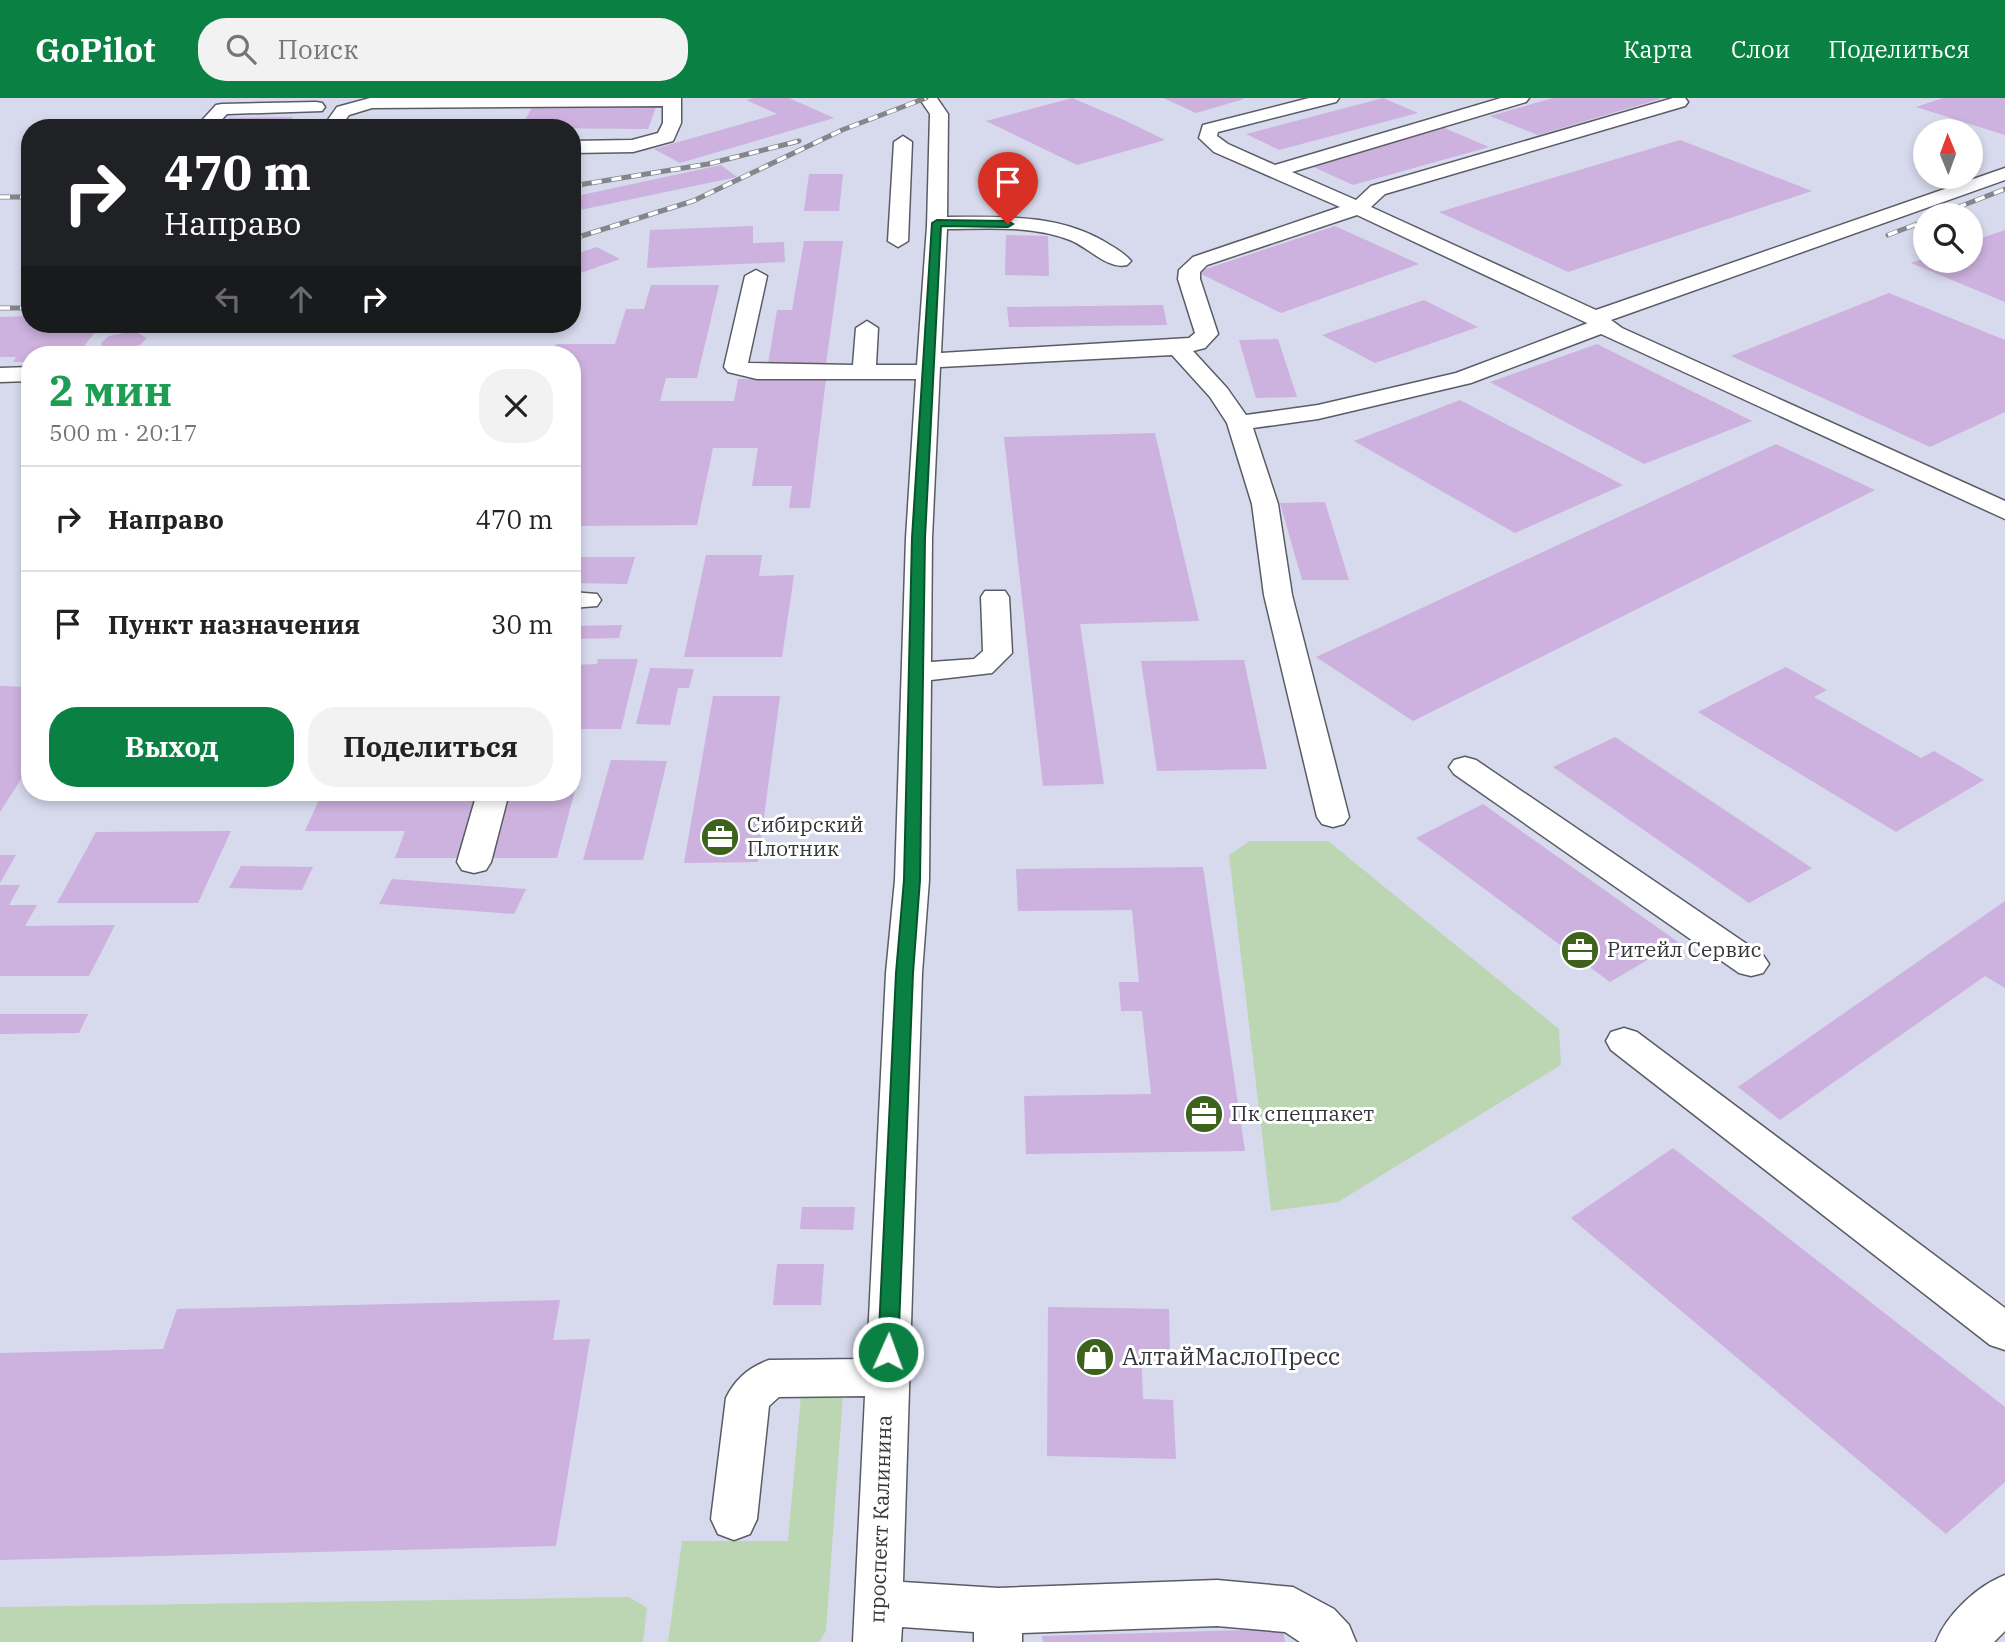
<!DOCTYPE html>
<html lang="ru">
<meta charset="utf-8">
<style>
:root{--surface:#fff;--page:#f2f2f2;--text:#222;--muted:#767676;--line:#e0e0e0;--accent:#0b8043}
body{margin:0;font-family:"IBM Plex Serif",serif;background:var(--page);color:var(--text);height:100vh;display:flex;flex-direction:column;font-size:26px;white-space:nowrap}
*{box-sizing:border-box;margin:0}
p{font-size:23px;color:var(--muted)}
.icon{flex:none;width:38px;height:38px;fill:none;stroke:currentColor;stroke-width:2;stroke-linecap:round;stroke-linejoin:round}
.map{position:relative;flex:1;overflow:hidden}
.sheet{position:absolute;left:21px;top:248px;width:560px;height:455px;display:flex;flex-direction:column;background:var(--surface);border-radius:28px;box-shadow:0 4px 10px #0003}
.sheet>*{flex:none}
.guide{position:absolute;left:21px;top:21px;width:560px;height:214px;border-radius:28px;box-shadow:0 4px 10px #0003;background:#202124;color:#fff;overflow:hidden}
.needle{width:46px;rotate:359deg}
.fabs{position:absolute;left:1913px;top:21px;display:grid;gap:14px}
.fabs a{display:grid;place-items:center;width:70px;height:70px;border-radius:50%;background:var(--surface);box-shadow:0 4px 10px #0003;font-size:35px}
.pin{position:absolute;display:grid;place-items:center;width:60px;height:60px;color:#fff;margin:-72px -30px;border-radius:50% 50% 50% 0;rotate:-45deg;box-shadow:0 0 7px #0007}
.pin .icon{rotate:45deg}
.me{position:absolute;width:77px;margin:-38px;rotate:2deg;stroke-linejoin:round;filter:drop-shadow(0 0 5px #0008)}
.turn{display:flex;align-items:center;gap:24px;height:147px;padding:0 28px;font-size:32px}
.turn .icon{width:91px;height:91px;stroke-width:2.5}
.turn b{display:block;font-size:49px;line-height:60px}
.lanes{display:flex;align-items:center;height:66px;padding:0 28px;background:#0003;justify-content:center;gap:35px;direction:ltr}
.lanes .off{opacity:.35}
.round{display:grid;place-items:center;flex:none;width:74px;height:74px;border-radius:28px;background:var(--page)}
.summary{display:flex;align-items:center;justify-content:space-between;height:119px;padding:0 28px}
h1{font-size:42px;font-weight:700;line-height:52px;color:#1e9e55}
.cta{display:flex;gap:14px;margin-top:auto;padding:14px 28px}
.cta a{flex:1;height:80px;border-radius:28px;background:var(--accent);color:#fff;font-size:28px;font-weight:700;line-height:80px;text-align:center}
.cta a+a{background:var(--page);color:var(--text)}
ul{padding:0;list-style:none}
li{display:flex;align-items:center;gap:21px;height:105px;padding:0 28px;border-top:2px solid var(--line)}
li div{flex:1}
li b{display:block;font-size:26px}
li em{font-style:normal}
header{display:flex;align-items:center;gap:42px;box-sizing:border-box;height:98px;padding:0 35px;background:var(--accent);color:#fff}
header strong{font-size:33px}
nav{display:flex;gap:38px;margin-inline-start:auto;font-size:24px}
.search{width:490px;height:63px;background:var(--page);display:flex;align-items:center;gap:18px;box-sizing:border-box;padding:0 24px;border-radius:28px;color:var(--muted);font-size:26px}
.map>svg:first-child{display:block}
.built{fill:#d6daec;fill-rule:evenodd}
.green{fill:#bcd6b4}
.building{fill:#cdb1de}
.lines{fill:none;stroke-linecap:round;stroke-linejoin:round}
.minor-casing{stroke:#5a5c65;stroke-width:3}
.minor{fill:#fff;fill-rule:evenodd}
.rail-casing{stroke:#84868c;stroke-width:5}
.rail{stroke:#fff;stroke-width:3.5;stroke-dasharray:10;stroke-linecap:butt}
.route{fill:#0b8043;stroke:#07532c;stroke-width:2}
.labels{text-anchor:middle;stroke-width:6;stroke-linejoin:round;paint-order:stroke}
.poi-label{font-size:21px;fill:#35363a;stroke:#fff;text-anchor:start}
.street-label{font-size:21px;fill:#35363a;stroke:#fff}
.near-poi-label{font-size:24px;fill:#35363a;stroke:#fff;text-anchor:start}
</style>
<header>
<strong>GoPilot</strong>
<div class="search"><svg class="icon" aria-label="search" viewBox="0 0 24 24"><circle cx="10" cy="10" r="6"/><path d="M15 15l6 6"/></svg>Поиск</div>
<nav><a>Карта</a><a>Слои</a><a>Поделиться</a></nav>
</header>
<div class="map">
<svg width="2005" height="1544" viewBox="0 0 2005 1544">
<rect width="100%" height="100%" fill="#e0e2ec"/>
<path class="built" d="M0,0H2005V1544H0ZM30,30H572V226H30ZM1925,33H1970V79H1925ZM1925,117H1970V163H1925ZM30,257H572V695H30Z"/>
<path class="green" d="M1250,743H1328L1559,931L1561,967L1338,1104L1271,1113L1229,757Z
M843,1296L826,1533L819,1544H668L682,1443H788L801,1297Z
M629,1499L647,1510L643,1544H0V1509Z"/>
<path class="building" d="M754,0H789L834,20L680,65L654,51L777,16L746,2Z
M1072,0L1124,22L1165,42L1077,67L986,23Z
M1163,0H1244V1L1196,15Z
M1383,0L1418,15L1279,52L1246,36Z
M1553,0H1660V1L1538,37L1490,18Z
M1943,0H2005V37L1916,9Z
M532,9H656L648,31L521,30Z
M293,19L286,30H221L229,20Z
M1442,29L1489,49L1353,87L1307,66Z
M1680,42L1812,93L1568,174L1439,114Z
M721,67L737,79L580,112L572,105V99Z
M809,76H843L839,113H804Z
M753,128V145L784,144L785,164L647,170L650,132Z
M1335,128L1419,166L1281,215L1197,174Z
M2005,132V204L1911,165L1925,160V163H1970V144Z
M1006,137L1048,138L1049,178L1005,177Z
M804,143H843L826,266H768L777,212H792Z
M597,149L620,161L572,178V157Z
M651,187H719L697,280H666L660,303H734L738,281H826L810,410H789L792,388H752L758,350H713L697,427L572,428V257H552L556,246H615L626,211H644Z
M1889,195L2005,242V314L1930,349L1731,258Z
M1424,202L1478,229L1375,265L1322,237Z
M1163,207L1167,227L1009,229L1007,209Z
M30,218V226H101L79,255L30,257V264H13L16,259H0V219Z
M134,233L147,240L140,247L114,252L103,249L101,245L109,238Z
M1278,241L1297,299L1256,300L1239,242Z
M1597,246L1752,323L1644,366L1490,284Z
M1460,302L1623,387L1515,435L1354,343Z
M1155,335L1199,523L1080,526L1104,686L1043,688L1004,339Z
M1776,346L1875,392L1413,623L1316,559Z
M1325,404L1349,482H1302L1280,405Z
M706,457H762L759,478L794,477L782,559H684Z
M572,459H635L627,486L572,485Z
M622,527L619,540L572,541V528Z
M598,561H638L621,631H579L572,654V567L597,566Z
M1244,562L1267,671L1157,673L1141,563Z
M1786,569L1827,592L1814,599L1921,660L1934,653L1984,682L1896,734L1698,614Z
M650,570L694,571L689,590H678L670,627L636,626Z
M0,588L30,589V667L0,714Z
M713,598H780L758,764L684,765Z
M1615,639L1812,770L1749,805L1553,669Z
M611,662L667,663L643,762H583Z
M572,670H581L557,760H491L511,695H572Z
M322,695H484L462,760H395L405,733H305Z
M1483,706L1678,844L1610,884L1416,740Z
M231,733L198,805H57L96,734Z
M0,757H16L0,785Z
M241,768L313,769L302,792L229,790Z
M1203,769L1245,1053L1026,1056L1024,998L1151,996L1142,913H1121L1119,884H1139L1132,812L1018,813L1016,771Z
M392,781L526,791L514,816L379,806Z
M0,787H20L9,807H37L25,828L115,827L89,878H0Z
M2005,803V890L1985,878L1780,1022L1738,989Z
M0,916H88L79,935L0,936Z
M1673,1050L2005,1309V1384L1946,1436L1571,1120Z
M802,1109H855L853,1132L800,1131Z
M777,1166H824L821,1207H773Z
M560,1202L553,1242L590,1241L556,1448L0,1462V1255L163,1251L177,1211Z
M1048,1209L1169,1211L1170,1253H1141L1143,1301L1173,1302L1176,1361L1047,1358Z
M1283,1531L1285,1544H1043L1042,1538Z"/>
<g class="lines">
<g class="minor-casing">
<path id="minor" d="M370,0H681V25L673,43L633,54L572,55V43L632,42L658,35L663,25V8L372,10L349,17L340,30H322L337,9Z
M919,0H937L948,16L947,119C1003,119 1060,115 1110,147C1117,151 1125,156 1131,163L1127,167C1108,172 1088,149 1070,142C1031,127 988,131 947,131L941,255L1189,240L1195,235L1178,181L1179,172L1193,159L1340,109L1214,54L1199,40L1203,27L1309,0H1339L1336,4L1218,34L1217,38L1228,46L1275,67L1501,0H1529L1526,4L1292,74L1356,102L1371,88L1673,0H1685L1688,4L1685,8L1385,96L1371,109L1596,212L2005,70V82L1611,222L1622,230L2005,403V421L1601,236L1471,285L1318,321L1253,330L1278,406L1292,497L1349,719L1344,726L1333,729L1322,726L1317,719L1264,497L1252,406L1227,325L1210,299L1172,257L940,269L932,440L931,564L974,561L983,553L981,499L985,493H1005L1009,499L1012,555L992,575L931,582L929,782L922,875L903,1484L998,1490L1217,1482L1293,1489L1334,1511L1349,1527L1356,1544H1300L1285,1534L1217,1528L1022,1535V1544H974V1534L902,1529L901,1544H853L865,1298L779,1299L769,1308L757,1421L750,1436L734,1442L718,1436L711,1421L726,1300C735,1281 749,1269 769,1262L867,1261L886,875L895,782L906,440L916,281H757L728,274L724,269L745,178L756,172L767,178L748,265L853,267L856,230L867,223L878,230L876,267H917L927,128L930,16ZM1357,117L1587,225H1588L1456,275L1318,307L1246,317L1227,290L1193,253L1205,250L1218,236L1200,181V174L1207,167Z
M316,4L322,5L325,9L322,13L227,16L214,30H195L216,7L222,6Z
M903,38L912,44L908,143L898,149L888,143L894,44Z
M30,269V283L0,284V270Z
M572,494L597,496L601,502L597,508L572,510Z
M1465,659L1476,662L1763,857L1769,866L1763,875L1751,878L1739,875L1454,676L1449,669L1454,662Z
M477,695H509L491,764L486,772L474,775L462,772L457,764Z
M1624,930L1637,934L2005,1210V1252L1990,1247L1611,952L1606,943L1611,934Z
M2005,1477V1533L1994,1544H1936C1947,1516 1977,1488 2005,1477Z"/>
</g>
<use href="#minor" class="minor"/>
<g class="rail-casing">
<path id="rail" d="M572,88L708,66L799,43
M0,99H30
M1938,117L2005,91
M1888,137L1925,123
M572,141L693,103L842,32L926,0
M0,210H30"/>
</g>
<use href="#rail" class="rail"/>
</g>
<path class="route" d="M937,122L1008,123L1013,126L1008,129L941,128L925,440L920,782L913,875L898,1254L895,1260L888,1262L881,1260L878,1254L896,875L904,782L912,440L932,125Z"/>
<defs>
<g id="office-disc" transform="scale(2.0125)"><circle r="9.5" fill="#3c621c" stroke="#fff"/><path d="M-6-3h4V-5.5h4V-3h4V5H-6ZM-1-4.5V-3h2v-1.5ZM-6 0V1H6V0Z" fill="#fff"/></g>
<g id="shop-disc" transform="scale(2.0125)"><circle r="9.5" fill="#3c621c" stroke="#fff"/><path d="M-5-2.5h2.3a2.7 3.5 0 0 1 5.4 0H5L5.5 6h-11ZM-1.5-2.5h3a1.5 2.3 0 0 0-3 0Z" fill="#fff"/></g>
</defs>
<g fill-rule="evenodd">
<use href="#office-disc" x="720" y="739"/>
<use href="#office-disc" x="1580" y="852"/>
<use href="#office-disc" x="1204" y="1016"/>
<use href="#shop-disc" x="1095" y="1259"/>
</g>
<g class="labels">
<g class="poi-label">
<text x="747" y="734">Сибирский<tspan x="747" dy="24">Плотник</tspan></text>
<text x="1607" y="859">Ритейл Сервис</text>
<text x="1231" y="1023">Пк спецпакет</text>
</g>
<g class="street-label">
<text transform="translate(881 1421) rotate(-88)" y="7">проспект Калинина</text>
</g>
<g class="near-poi-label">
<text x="1122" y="1267">АлтайМаслоПресс</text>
</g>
</g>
</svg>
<div class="fabs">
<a><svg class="needle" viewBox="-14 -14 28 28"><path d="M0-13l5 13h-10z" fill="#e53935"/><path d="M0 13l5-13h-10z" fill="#767676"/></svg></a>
<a><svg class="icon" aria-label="search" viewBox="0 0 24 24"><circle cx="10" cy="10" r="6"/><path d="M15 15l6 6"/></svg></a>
</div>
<div class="pin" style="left:1008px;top:126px;background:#d93025"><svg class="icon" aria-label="arrive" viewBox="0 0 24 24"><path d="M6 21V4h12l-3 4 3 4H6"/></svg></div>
<svg class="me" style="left:888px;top:1254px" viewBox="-20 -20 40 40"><circle r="17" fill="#0b8043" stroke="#fff" stroke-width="3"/><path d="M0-11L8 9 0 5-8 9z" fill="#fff"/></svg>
<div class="guide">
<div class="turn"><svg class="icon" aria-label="right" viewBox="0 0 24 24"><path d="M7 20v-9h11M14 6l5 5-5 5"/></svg><div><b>470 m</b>Направо</div></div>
<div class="lanes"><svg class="icon off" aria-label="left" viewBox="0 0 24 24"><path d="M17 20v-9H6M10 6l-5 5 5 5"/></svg><svg class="icon off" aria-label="ahead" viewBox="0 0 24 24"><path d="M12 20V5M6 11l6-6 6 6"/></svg><svg class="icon" aria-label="right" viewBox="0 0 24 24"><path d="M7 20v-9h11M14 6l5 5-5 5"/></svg></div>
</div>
<section class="sheet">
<div class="summary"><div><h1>2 мин</h1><p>500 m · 20:17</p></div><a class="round"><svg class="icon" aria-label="close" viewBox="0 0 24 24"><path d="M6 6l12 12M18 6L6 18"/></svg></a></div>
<ul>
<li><svg class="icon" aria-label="right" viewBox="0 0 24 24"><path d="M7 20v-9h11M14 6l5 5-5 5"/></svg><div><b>Направо</b></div><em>470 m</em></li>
<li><svg class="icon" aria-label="arrive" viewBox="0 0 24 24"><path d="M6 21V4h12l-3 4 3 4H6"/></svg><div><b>Пункт назначения</b></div><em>30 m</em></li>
</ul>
<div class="cta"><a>Выход</a><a>Поделиться</a></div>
</section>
</div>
